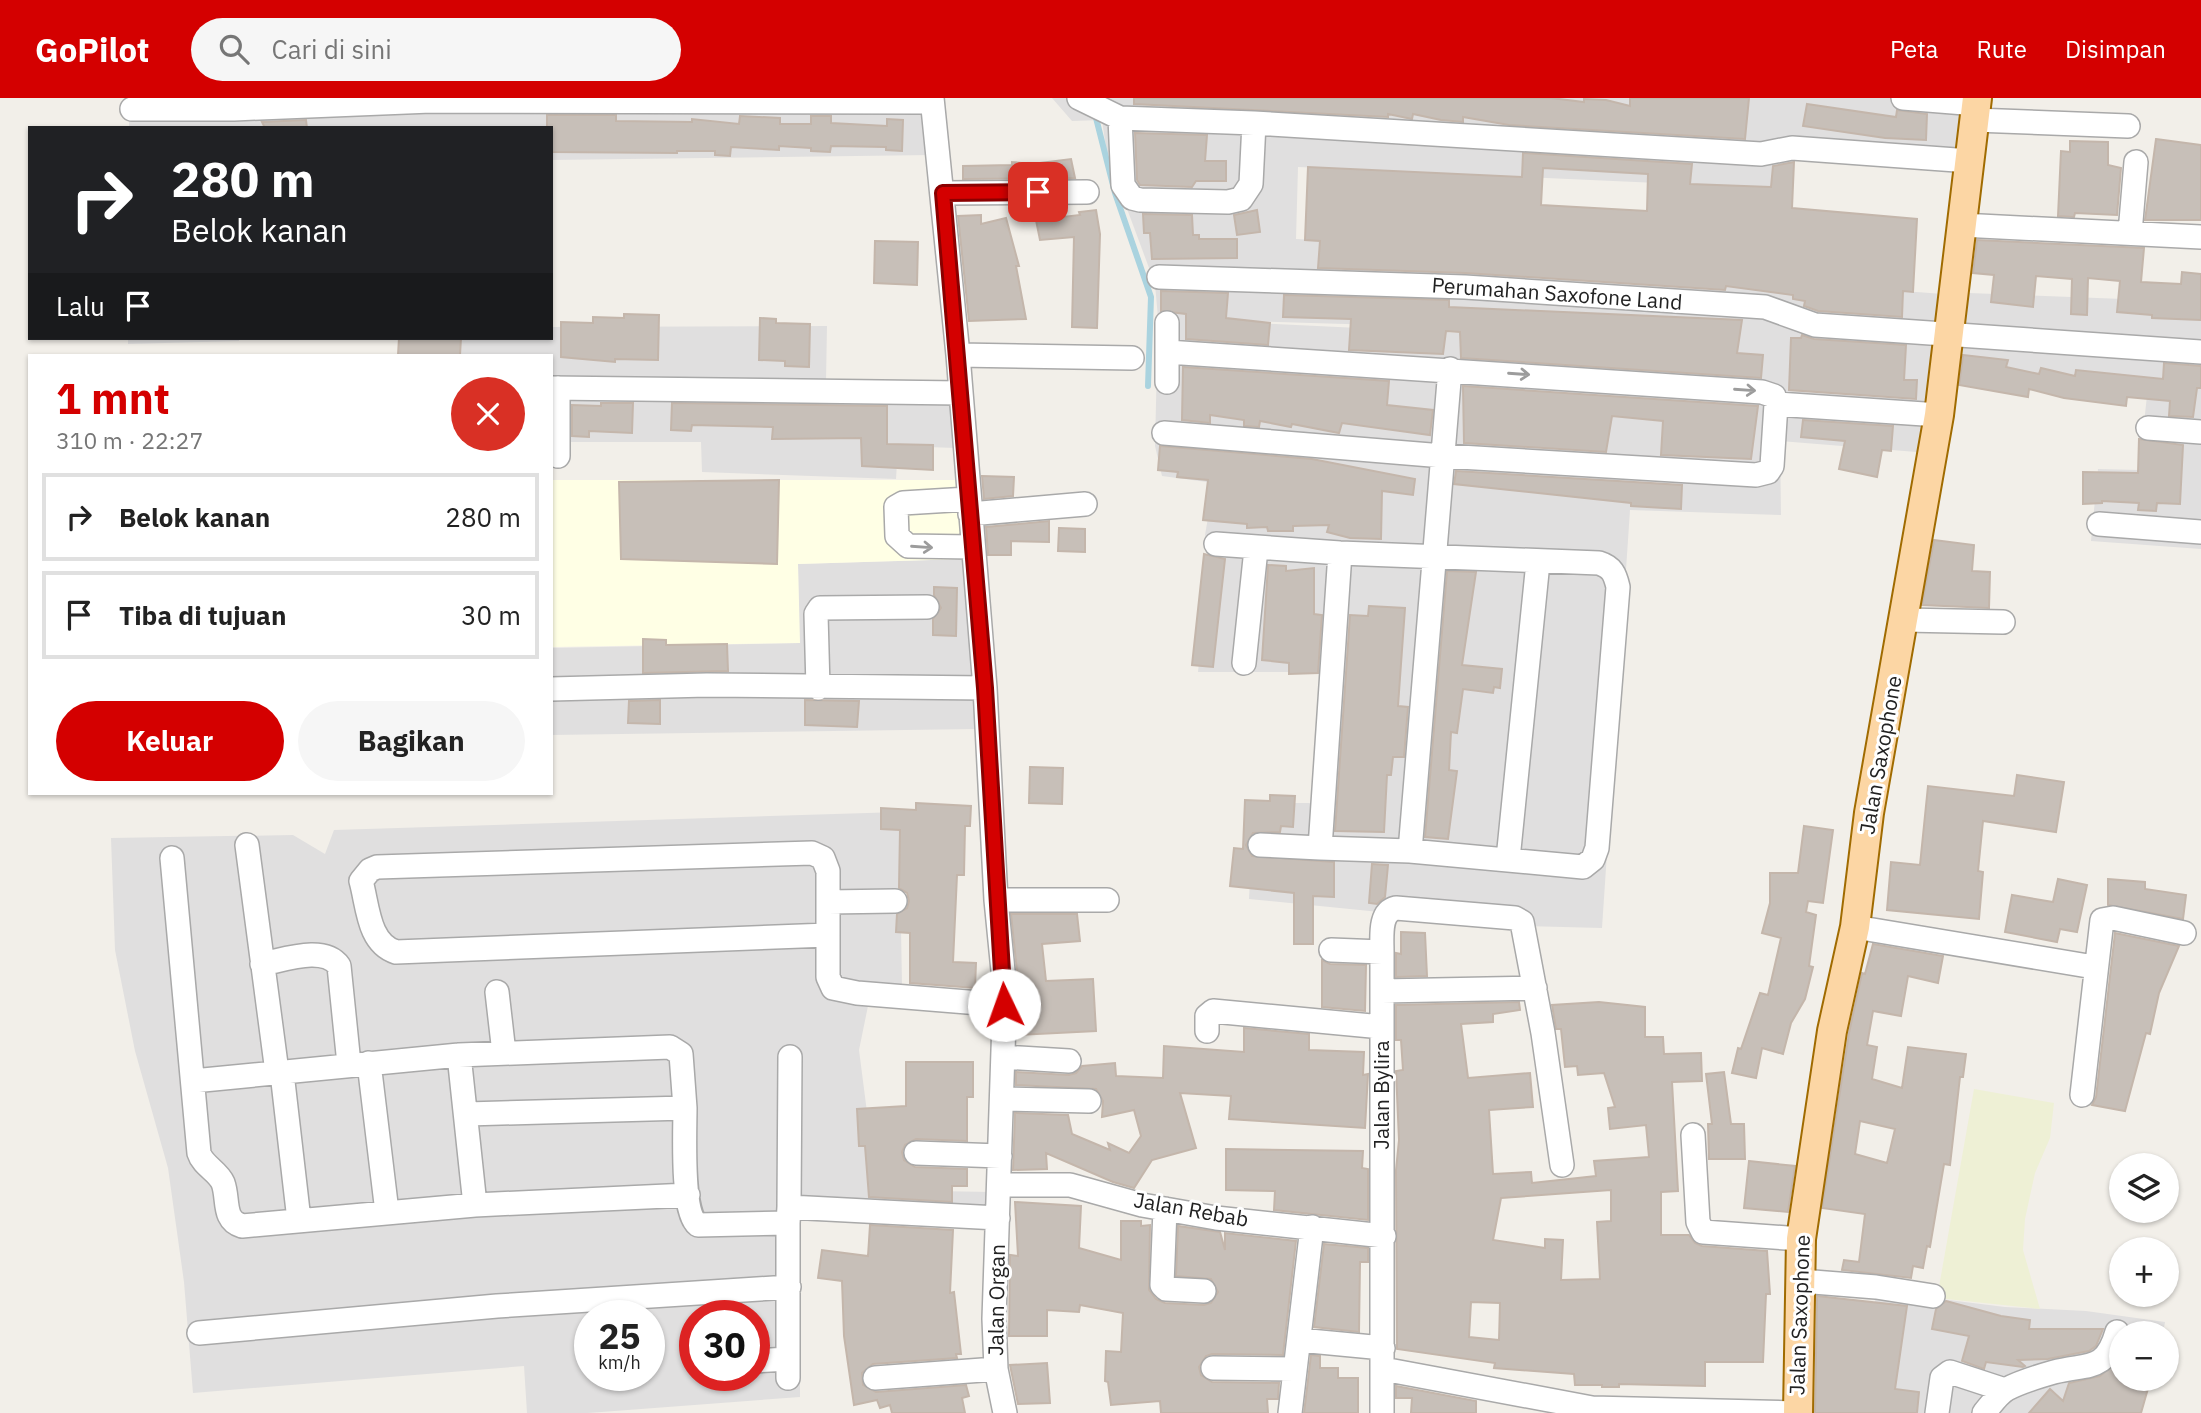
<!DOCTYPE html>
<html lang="id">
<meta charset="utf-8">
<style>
:root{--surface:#fff;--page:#f6f6f6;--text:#222;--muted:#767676;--line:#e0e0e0;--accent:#d40000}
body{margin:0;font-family:"IBM Plex Sans",sans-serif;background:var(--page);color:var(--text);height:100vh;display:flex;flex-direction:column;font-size:26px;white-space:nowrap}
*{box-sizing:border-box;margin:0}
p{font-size:23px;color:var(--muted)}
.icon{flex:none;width:38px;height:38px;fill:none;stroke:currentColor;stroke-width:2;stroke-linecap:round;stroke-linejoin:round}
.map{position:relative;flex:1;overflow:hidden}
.panel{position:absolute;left:28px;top:256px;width:525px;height:441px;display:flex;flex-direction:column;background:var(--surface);border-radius:0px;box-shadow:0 2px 5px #0004}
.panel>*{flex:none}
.hud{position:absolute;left:28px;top:28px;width:525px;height:214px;border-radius:0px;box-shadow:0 2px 5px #0004;background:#202124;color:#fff;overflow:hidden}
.controls{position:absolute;left:2109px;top:1055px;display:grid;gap:14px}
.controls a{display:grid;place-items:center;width:70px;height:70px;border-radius:50%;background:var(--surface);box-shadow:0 2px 5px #0004;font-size:35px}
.speed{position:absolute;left:574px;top:1202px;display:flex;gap:14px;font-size:35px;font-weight:700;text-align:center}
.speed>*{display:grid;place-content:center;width:91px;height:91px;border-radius:50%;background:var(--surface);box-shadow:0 2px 5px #0004;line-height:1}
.speed small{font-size:18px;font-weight:400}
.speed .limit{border:10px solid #d22;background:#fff;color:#111}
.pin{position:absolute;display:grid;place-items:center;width:60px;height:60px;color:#fff;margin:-30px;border-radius:14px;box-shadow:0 4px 10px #0006}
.me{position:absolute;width:77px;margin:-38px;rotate:357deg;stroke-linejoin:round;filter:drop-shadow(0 0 5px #0008)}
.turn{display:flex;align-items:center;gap:24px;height:147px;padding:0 28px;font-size:32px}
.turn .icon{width:91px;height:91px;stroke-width:2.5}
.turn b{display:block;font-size:49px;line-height:60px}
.then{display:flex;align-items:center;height:66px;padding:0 28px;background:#0003;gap:14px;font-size:26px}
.round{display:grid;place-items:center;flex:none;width:74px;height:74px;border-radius:37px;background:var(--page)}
.headline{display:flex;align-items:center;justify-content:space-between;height:119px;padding:0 28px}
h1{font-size:42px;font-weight:800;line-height:52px;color:var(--accent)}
.action{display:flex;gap:14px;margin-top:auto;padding:14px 28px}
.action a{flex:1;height:80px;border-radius:42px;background:var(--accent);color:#fff;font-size:28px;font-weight:800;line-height:80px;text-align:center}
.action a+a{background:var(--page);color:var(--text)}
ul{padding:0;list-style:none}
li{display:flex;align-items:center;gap:21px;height:88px;margin:0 14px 10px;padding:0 14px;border:4px solid var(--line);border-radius:0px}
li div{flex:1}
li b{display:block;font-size:26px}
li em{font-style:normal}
header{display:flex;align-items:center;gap:42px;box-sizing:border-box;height:98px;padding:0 35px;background:var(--accent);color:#fff}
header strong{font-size:33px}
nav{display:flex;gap:38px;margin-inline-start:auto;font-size:24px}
.search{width:490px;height:63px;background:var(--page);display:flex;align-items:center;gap:18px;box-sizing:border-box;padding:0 24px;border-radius:38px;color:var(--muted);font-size:26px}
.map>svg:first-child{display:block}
.residential{fill:#e0dfdf;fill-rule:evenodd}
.education{fill:#ffffe5}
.farmland{fill:#eef0d5}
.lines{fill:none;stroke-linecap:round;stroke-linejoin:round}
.stream{stroke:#aad3df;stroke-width:6}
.building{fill:#c7bfb8;stroke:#c4b6ab;stroke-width:2;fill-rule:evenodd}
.minor-casing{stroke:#a9a9a9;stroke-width:26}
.major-casing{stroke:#a06b00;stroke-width:32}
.minor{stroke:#fff;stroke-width:23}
.major{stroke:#fcd6a4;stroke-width:28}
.oneway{stroke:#9c9c9c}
.route-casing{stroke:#8a0000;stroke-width:18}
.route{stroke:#d40000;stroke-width:12}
.labels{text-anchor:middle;stroke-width:6;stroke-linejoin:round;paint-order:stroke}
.street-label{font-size:21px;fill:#222;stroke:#fff}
</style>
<header>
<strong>GoPilot</strong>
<div class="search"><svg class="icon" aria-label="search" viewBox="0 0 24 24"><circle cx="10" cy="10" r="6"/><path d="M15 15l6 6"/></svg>Cari di sini</div>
<nav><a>Peta</a><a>Rute</a><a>Disimpan</a></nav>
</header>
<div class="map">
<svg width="2201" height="1315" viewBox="0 0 2201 1315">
<rect width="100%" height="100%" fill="#f2efe9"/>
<path class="residential" d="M925,0L931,57L551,62V30H129V18Z
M1052,0H1968L1964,54L1793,59L1792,91L1298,69L1296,141L1538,153L1785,184L1943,196L1929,355L1780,343L1781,417L1630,412L1602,830L1519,828L1249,801L1254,705H1314L1322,574H1198L1210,451L1205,437L1212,397L1222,386L1162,378L1155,348L1158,220L1155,186L1107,57L1102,22L1072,23ZM1214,222L1378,227L1672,245L1214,223Z
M1969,195L2201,204V451L2091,443L2098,371L2139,372L2148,288L1960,279Z
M827,228L826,283L954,286L956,350L898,348L896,381L702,374L701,344H551V257H406V240H551V229Z
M128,240H239V243L128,246Z
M964,461L977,631L551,637V550L799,545L798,466Z
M899,714L902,888L997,895L869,903L859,952L877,1092L992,1094L991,1128L800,1123V1299L588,1315H527L524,1268L193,1295L184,1184L168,1070L135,953L115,852L111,740L293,737L325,756L334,732ZM590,1218H649V1278H590ZM695,1218H754V1278H695Z
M1876,1193L2005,1209L2086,1213L2165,1224L2163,1235L2121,1236V1281H2153L2136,1315H1862Z"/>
<path class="education" d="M551,382H959L964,461L798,466L800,545L551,549Z"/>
<path class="farmland" d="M1974,991L2054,1005L2050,1040L2035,1075L2025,1121L2023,1152L2040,1211L1937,1200Z"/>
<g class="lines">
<path class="stream" d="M1094,12L1115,95L1151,199L1148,288"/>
</g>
<path class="building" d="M1134,0H1551L1584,4V1L1606,2L1630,8V0H1749L1745,41L1509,27L1463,19V24L1441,22L1413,16L1412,21L1388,16V19L1134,6Z
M1807,6L1896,19L1897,12L1927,16L1926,42L1885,40L1803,28Z
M547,17H616V23L692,24V21L739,26L740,18L780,20V26H811V18H831V25L887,28V21L903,22L902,53L886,52V49L831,48L830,54L811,53V50L779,48V52L731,49L730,58L715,57V53H677V55L551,54V30H547Z
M306,22L307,30H265L262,24Z
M1135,35L1207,37L1205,63H1226V83H1196L1192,89L1140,87L1137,82Z
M2156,41L2201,47V122H2145Z
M2070,43L2108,44V67L2121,70L2117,117L2075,115L2074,119L2058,118L2061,53L2070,54Z
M1523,55L1692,66L1690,86L1771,89L1773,68L1794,64L1792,110L1917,121L1913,194L1903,193L1902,219L1818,213L1804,208L1805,203L1793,201V197L1726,188L1725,192L1465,175L1318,170L1320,143L1305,142L1308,69L1522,79ZM1543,70L1648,76L1647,113L1541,107Z
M1071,61L1075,80L963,81V68L1012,67V64L1032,66Z
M1096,112L1100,136L1097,230L1072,229L1074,139L1040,142L1036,122L1080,117L1079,114Z
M1257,112L1260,134L1237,137L1234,117Z
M1143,116L1192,117L1193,137H1199V141H1237V160L1152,161L1150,135H1144Z
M981,117V126L1006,120L1019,168H1016L1026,221L969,223L958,118Z
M1977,142L2144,150L2141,184L2181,186L2182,174L2201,176V222L2152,220V217L2117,214L2120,183L2088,180L2087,217L2071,216L2072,181L2036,178L2033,209L1991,204L1994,177L1973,175Z
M875,143L918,144L917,187L874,185Z
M1161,193L1228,195L1226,220L1270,225L1268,247L1186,241V216L1161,213Z
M1284,197L1449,202V209L1742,222L1737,255L1763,257L1761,280L1461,260L1460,234L1446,233L1443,256L1349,252L1351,221L1283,219Z
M624,216L659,217L658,262L615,261V264L561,259V224L593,225V219L624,220Z
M760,220L776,221V225L810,226L809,269L785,268V263L759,262Z
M1802,237L1814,241L1906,247L1904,282H1917L1916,301L1789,292L1791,240H1801Z
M399,240H461L460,257H398Z
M1963,257L2008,262L2006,269L2039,276L2041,270L2075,278L2076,272L2163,281L2164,265L2201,268V290H2197L2193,319L2169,318L2170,303L2127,299L2126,308L2064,300L2029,291L2028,299L1959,287Z
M1183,269L1389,283L1387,307L1433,312L1430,337L1342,325L1339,335L1292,326L1291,329L1260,323L1259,329L1244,328V322L1210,317V325L1182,322Z
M1463,288L1758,308L1751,361L1661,357L1663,323L1612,318L1606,354L1464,345Z
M601,305H633L632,335L589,333V339L572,338V307L601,308Z
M672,305L887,308V346L933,347V372L862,368L861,340L772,341L773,329L692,327L691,333L671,332Z
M1803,322L1893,328L1891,353L1882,352L1877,379L1839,371L1845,343L1801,339Z
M2139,341L2183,347L2180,406L2157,405L2156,413L2138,412L2139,405L2102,403V405L2083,406V374L2138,375Z
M1160,348L1312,361L1415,381L1413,397L1382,393L1381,441L1350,440L1327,434L1329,427L1293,428V433H1268L1267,429L1247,430V426L1203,422L1208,382L1177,379L1178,374L1158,372Z
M1456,373L1682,387L1681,411L1631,408V405L1454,386Z
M982,378L1014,379L1013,398L984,401Z
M779,382L777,466L621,461L619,384Z
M1049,423V444L1011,443V457H988L986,429Z
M1059,430L1085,431V454L1058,453Z
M1934,442L1974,447L1972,473L1990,474L1989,510L1922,507Z
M1204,456L1225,461L1213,569L1192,567Z
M1268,467L1286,468V473L1314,470V516L1322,517L1318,575L1289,576V565L1262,562Z
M1447,473L1476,474L1462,567L1502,571L1500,590L1494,589L1493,595L1463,591L1457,635L1451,634L1449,672L1457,673L1448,741L1425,739Z
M934,489L957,490L956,538L933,537V521L941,510L934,497Z
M1369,508L1405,510L1398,608L1408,609L1404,659H1393L1391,677H1387L1384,734L1335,733L1350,517L1368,518Z
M643,541L666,542V547L727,546L728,573L643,575Z
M660,602V626L628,625L629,603Z
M805,602L859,603L857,629L805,627Z
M1030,669L1063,670L1062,706L1029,705Z
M2017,677L2064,684L2056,734L1983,723L1978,773L1983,774L1979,821L1887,812L1891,764L1920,767L1928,688L2014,698Z
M1270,697L1295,698L1293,729L1281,728L1280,734L1253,735L1246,747L1252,758L1334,764V799L1313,798V846H1294V795L1230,788L1234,750L1243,751L1245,702L1270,703Z
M916,705L971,708L970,728H965L964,777H957L953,864L976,865L975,890L910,885V835L896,834L897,816L907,810L909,803L907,795L899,790L900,732L881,731V710L916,712Z
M1804,728L1833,732L1823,805L1808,803L1806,814L1816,817L1809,868L1813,869L1805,901L1791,925L1783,956L1762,950L1756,980L1732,975L1738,950L1741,951L1760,895L1768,897L1781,840L1762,835L1770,805V775H1798Z
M1372,766L1388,767L1385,799L1377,806L1369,805Z
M2058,781L2087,787L2077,834L2060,831L2057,844L2005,834L2012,797L2053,804Z
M2108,781L2145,784V791L2186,797L2183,821L2108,807Z
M1011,816H1077L1080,843L1042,846L1046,883L1093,881L1096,933L1018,937L1019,892Z
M1401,834L1425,835L1427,878L1396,879V855L1401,856Z
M2115,835L2179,848L2159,895L2150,936L2146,935L2125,1013L2092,1007L2096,999Z
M1873,846L1943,858L1938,885L1908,878L1901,918L1873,913L1867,947L1877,949L1872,981L1902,990L1908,949L1966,956L1963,979H1960L1950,1067L1944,1066L1930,1149L1927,1148L1923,1170L1913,1168L1911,1180L1842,1172L1844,1162L1859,1164L1865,1116L1822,1110L1849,935L1862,875L1865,876ZM1860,1023L1895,1031L1887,1065L1855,1056Z
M1322,862L1330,866L1366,867L1365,913L1322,909Z
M1519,904L1520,912L1493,916V924L1461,926L1468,980L1530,975L1533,1009L1489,1012L1493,1076L1531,1074L1532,1085L1596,1078L1594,1063L1649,1059L1646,1027L1610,1031L1608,1010L1615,1009L1604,975L1578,977L1577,968L1565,969L1561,931H1556L1552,907L1599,904L1645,909V939H1663L1664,956L1701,955L1702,983L1672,984L1678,1093L1661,1094V1137H1689L1695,1145L1702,1148L1767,1153L1770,1196H1766L1763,1264H1705V1288L1619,1286V1289H1602V1287H1575L1574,1276L1494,1270L1495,1265L1397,1251L1396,1072L1399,1042L1396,973L1403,972L1401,942H1396V907ZM1611,1092V1123L1597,1124L1600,1181L1561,1182L1563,1142L1545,1141V1150L1493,1142L1501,1100ZM1471,1204L1500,1205L1499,1242L1469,1239Z
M1244,930L1309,936V952L1364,954L1363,977L1368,976L1365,1030L1229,1021L1231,998L1180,995L1196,1050L1152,1062L1134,1090L1113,1084L1046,1055L1047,1071L1013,1072L1015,1015L1068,1017L1072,1036L1110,1052L1108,1045L1129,1055L1141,1038L1134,1012L1102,1019L1103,1003L1096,991L1016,987V974L1069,977L1076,975L1082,968L1115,965L1116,978L1163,980L1164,948L1244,954Z
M906,964H973V999H967V1043L916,1041L905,1047L902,1054L904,1062L915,1069L967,1071V1088H952V1104L869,1099L865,1048H859L857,1011L906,1008Z
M1724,974L1731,1026H1744L1745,1061H1709L1708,1026H1712L1706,976Z
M1226,1051L1363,1053L1362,1070L1368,1071V1122L1274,1112L1275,1093L1226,1092Z
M1749,1063L1795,1068L1788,1114L1744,1110Z
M1015,1104L1081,1108L1079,1150L1121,1162V1123H1141V1128L1150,1127L1149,1192L1156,1201L1165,1205L1204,1207L1211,1205L1218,1194L1211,1181L1176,1178L1178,1128L1220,1134L1225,1152V1135L1296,1143L1283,1257L1212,1256L1206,1258L1199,1269L1201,1277L1212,1284L1279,1285L1278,1301H1267L1268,1315H1161L1160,1303L1111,1307L1108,1284L1105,1283L1106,1253L1121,1254L1123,1215L1080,1207L1079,1214L1047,1212V1238H1009L1010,1157L1018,1158Z
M870,1127L953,1132L950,1195L954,1194L961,1256H956L957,1260L873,1266L862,1275L863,1287L876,1294L966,1287L969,1298L962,1300L965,1315H892L890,1307L880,1310L877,1302L854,1307L844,1238L842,1183L818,1180L822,1152L868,1158Z
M1324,1146L1368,1150V1164H1360L1359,1234L1314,1229Z
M1817,1198L1907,1208L1895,1291L1919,1294L1917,1315H1815Z
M1946,1203L2001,1218L2030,1222L2029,1231H2103L2096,1248L2089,1253L2048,1261L2018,1262L2025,1268L2023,1269L1986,1264L1984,1271L1962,1263L1969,1238L1932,1231L1936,1211Z
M1311,1257L1320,1258V1270H1338V1280H1358V1315H1304Z
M2121,1260V1281L2149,1287L2141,1315H2029L2050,1291L2063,1303L2069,1285L2100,1278Z
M1047,1265L1050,1305L1018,1306L1010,1267Z
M1396,1288L1476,1303V1315H1411L1412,1300H1396Z"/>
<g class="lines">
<g class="minor-casing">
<path id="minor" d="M932,0L958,257L985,590L996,802L1005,893L994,1221L996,1271L1005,1315
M1079,0L1120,20L1254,25L1761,56L1792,50L1970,63
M1903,0L1977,6
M132,11H234L431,3L932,4
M1120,20L1123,87L1132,100L1140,102L1228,104L1241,101L1251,86L1254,25
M1975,22L2128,28
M943,95L1087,94
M1961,127L2201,139
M2130,135L2136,64
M1159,179L1465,189L1765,209L1815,227L2201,254
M1167,225V284
M958,257L1132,260
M551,290L961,295
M1776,306L1939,317
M2148,330L2201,334
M1164,335L1443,358L1756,377L1768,374L1772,368L1776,306L1774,298L1762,294L1167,254
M558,358V290
M968,401L903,405L896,409L897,438L908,448L972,449
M970,416L1085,406
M2099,426L2201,434
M1216,446L1340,455L1599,465C1612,469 1615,476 1618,489L1597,750L1593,761L1583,769L1410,753L1320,750L1340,455
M1905,522L2003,524
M1244,565L1256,451
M818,590L816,516L820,510L927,509
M551,591L707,587L985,590
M247,747L277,974
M1260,747L1320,750
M1410,753L1450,271
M172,760L199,1055C203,1068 218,1073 223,1085C229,1101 222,1122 242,1128L475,1107L688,1097
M1508,761L1538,464
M996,802H1107
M828,804L895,803
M1855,829L2094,869
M828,837L396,854C368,845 368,808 361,783L370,772L377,769L812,755L823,760L828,773V879L833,890L857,895L1004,907
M1331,852L1382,854
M262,866C284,862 324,847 339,868L349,966
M1382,893L1535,890
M497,894L504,955
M1207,933V918L1213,913L1382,929
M459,957L475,1107
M1003,959L1069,963
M369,965L387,1114
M282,975L299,1122
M193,983L459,957L670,949L681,956L685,1010
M2082,997L2102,822L2113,820L2184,835
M1002,1001L1089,1003
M467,1016L685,1010C685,1032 681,1115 698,1127L788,1125L789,1109L998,1120
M1693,1037L1698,1124L1703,1134L1801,1141
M916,1055L1000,1058
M1000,1087H1070L1142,1107L1216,1120L1384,1138
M789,1109L790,959
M1165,1111L1162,1187L1166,1191L1204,1193
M1801,1183L1876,1189L1933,1198
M199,1235L497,1208L789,1189
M1299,1242L1383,1250
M754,1263L788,1261
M1213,1270L1295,1271
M1383,1271L1592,1310L1798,1315
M788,1280V1125
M875,1280L996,1271
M1290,1315L1312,1129
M1382,1315V854C1382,838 1379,814 1396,810L1515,820L1522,824L1543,935L1562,1067
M1937,1315L1942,1280L1950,1274L2005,1292
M1984,1315C1990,1308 1998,1296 2007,1291C2020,1284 2040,1278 2054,1274C2088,1265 2105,1275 2117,1234"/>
</g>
<g class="major-casing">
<path id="major" d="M1798,1315L1801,1141L1832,933L1855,829L1869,715L1939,317L1977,0"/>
</g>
<use href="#minor" class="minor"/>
<use href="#major" class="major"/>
</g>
<defs><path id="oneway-shaft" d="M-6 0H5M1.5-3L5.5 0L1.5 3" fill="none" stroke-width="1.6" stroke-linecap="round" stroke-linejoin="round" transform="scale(1.75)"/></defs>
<g class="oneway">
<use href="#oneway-shaft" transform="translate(1519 276) rotate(4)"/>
<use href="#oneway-shaft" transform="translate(1745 292) rotate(4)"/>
<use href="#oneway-shaft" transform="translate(922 449) rotate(4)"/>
</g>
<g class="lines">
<g class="route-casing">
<path id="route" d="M1004,907L985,590L943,95L1038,94"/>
</g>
<use href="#route" class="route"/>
</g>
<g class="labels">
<g class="street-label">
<text transform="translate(1557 196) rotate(4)" y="7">Perumahan Saxofone Land</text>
<text transform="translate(1881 657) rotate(-80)" y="7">Jalan Saxophone</text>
<text transform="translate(1382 997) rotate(-90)" y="7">Jalan Bylira</text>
<text transform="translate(1191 1112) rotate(10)" y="7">Jalan Rebab</text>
<text transform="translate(997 1202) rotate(-89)" y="7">Jalan Organ</text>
<text transform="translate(1800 1217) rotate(-88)" y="7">Jalan Saxophone</text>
</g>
</g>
</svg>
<div class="controls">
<a><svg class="icon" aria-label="layers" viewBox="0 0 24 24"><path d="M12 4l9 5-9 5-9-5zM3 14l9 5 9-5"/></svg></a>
<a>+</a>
<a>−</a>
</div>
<div class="speed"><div>25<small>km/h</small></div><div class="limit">30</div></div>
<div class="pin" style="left:1038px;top:94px;background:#d93025"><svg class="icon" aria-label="arrive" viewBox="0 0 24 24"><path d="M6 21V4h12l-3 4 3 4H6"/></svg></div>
<svg class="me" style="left:1004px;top:907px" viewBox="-20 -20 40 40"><circle r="19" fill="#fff"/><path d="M0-13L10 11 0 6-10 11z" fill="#d40000"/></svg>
<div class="hud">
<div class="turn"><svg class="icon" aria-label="right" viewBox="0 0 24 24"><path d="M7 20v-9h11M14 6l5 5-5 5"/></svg><div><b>280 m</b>Belok kanan</div></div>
<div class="then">Lalu<svg class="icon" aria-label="arrive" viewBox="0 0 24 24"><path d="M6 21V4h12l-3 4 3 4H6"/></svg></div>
</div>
<section class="panel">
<div class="headline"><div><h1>1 mnt</h1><p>310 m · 22:27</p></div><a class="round" style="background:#d93025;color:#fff"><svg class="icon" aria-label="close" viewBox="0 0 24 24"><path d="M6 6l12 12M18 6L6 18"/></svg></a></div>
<ul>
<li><svg class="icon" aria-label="right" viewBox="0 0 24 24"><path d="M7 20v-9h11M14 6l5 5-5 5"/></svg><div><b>Belok kanan</b></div><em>280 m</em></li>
<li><svg class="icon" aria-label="arrive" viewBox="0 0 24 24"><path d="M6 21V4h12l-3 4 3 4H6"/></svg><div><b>Tiba di tujuan</b></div><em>30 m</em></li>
</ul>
<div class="action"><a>Keluar</a><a>Bagikan</a></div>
</section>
</div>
